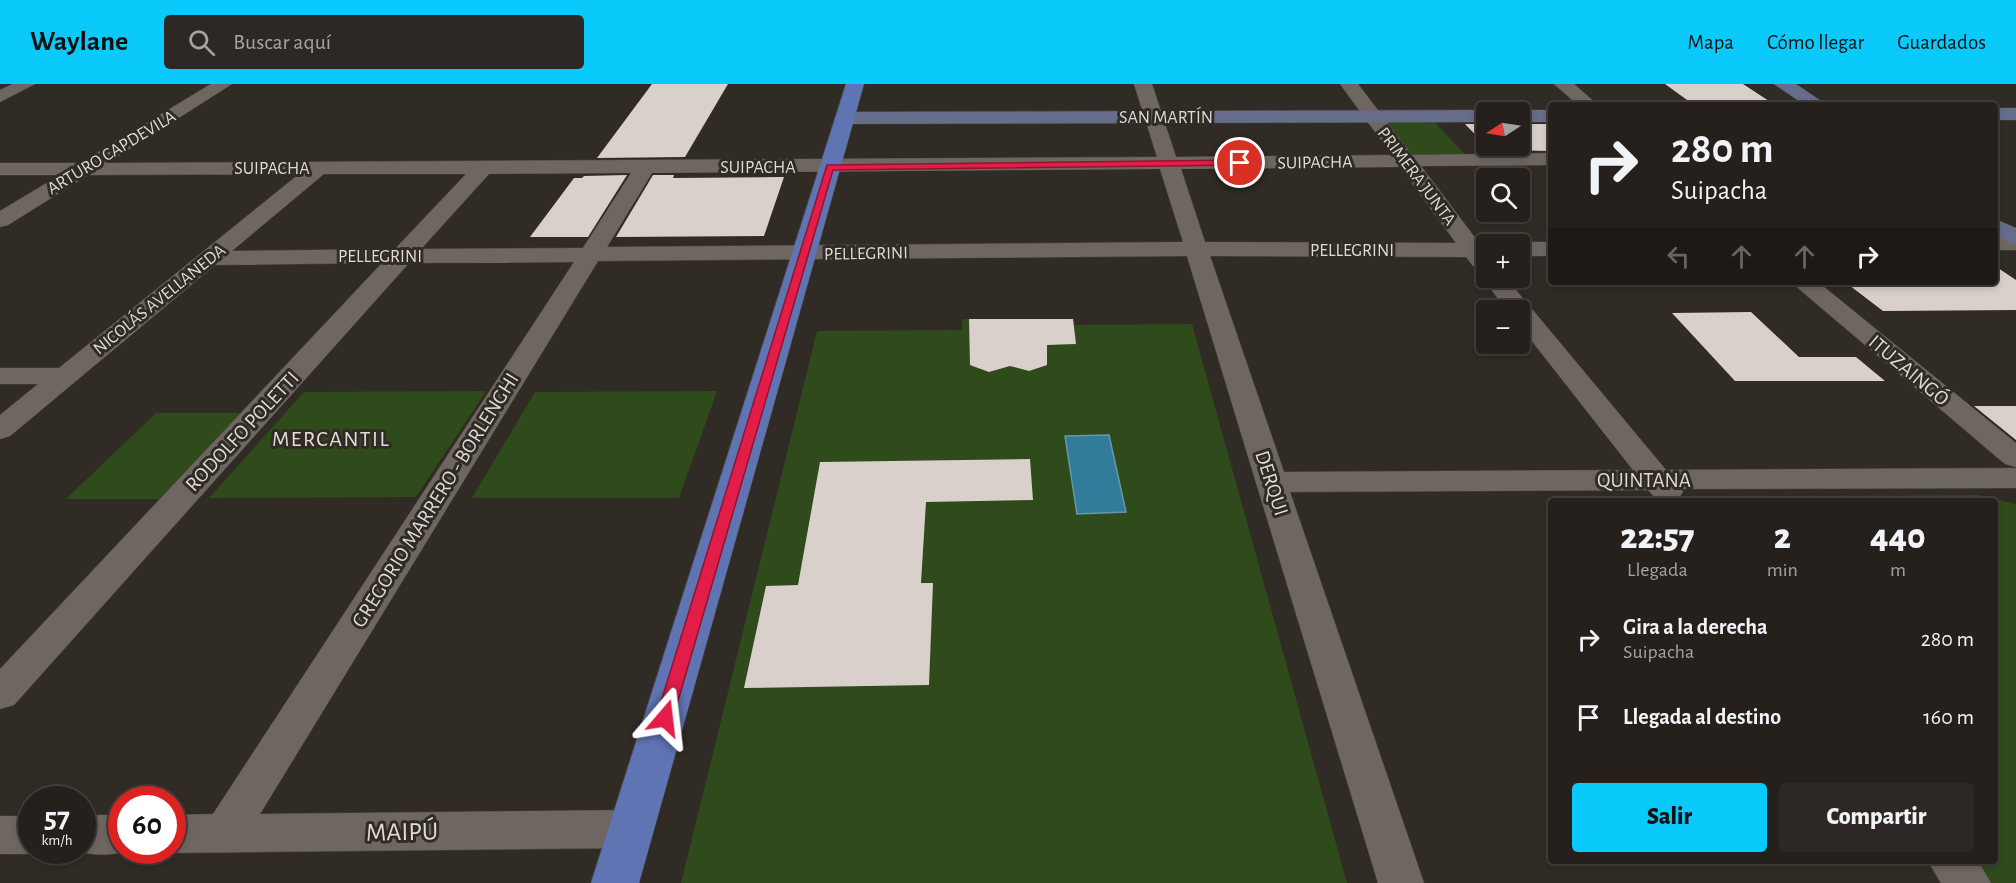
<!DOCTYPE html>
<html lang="es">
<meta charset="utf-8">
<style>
:root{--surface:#25201c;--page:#2d2825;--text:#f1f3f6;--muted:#a3a3a3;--line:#423e3b;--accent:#09cafa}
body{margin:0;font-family:"Alegreya Sans",sans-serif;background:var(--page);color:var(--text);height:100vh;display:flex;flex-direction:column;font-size:22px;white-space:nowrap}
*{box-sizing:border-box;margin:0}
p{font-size:20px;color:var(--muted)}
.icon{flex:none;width:33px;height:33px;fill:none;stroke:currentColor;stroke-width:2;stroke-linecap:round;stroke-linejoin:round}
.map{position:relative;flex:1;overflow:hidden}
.drawer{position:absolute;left:1548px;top:414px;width:450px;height:366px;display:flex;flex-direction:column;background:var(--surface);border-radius:6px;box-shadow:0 3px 9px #0003,0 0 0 2px var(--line)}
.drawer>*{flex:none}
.hud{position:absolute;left:1548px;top:18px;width:450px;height:183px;border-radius:6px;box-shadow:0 3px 9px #0003,0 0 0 2px var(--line);background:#25201c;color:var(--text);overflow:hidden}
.needle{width:39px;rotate:258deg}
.controls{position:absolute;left:1476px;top:18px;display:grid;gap:12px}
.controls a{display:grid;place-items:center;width:54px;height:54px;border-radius:6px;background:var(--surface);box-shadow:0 3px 9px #0003,0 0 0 2px var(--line);font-size:30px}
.speed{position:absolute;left:18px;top:702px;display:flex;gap:12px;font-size:30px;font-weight:700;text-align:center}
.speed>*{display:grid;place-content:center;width:78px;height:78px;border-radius:50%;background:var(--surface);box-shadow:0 3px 9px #0003,0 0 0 2px var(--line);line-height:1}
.speed small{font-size:15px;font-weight:400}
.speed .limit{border:9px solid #d22;background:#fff;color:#111}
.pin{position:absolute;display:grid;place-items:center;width:51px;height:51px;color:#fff;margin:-26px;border:3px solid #fff;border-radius:50%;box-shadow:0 2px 6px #0007}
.me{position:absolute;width:66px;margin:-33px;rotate:17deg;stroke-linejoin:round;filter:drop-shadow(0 0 4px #0008)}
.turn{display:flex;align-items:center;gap:21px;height:126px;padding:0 24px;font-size:27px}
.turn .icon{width:78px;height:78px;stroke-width:2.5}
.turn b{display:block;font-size:42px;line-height:51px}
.lanes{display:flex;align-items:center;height:57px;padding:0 24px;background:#0003;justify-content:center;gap:30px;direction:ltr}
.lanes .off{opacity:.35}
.eta{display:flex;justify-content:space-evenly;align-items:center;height:102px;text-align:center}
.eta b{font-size:36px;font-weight:800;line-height:42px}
.primary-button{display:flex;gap:12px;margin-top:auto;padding:12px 24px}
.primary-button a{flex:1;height:69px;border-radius:6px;background:var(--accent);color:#111;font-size:24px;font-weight:800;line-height:69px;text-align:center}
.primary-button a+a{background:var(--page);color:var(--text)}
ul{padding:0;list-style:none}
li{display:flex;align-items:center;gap:18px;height:78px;padding:0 24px}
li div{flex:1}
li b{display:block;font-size:22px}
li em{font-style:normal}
header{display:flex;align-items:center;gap:36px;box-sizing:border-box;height:84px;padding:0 30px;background:var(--accent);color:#111}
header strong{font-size:28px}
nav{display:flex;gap:33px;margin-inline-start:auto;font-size:21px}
.search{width:420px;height:54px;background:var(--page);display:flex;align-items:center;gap:15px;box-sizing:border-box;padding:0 21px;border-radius:6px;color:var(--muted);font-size:22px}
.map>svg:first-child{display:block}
.green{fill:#2f4b1b}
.water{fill:#327c9b;stroke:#6698ad;stroke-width:1.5}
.building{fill:#d9d0cb}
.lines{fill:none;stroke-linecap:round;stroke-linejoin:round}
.minor-casing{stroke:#4c4743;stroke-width:1}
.secondary-casing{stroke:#4c4743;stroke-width:1}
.primary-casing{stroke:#4c4743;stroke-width:1}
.minor{fill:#6e6661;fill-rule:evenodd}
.secondary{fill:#666d8a;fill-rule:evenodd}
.primary{fill:#5f74b3;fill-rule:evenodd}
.route{fill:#e11d48;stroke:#92132f;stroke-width:1.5}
.labels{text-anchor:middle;stroke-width:6;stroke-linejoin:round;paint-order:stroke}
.far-street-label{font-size:18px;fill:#dedad7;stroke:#312b26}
.street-label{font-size:21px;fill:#dedad7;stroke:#312b26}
.neighbourhood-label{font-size:22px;letter-spacing:1.5px;fill:#e5dcd6;stroke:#312b26}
.near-street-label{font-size:26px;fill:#dedad7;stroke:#312b26}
</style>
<header>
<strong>Waylane</strong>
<div class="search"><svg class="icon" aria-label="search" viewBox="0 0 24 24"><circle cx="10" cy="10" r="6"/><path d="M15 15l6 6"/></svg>Buscar aquí</div>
<nav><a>Mapa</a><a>Cómo llegar</a><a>Guardados</a></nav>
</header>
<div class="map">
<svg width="2016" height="799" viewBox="0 0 2016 799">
<rect width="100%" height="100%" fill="#312b26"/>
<path class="green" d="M1373,32H1429L1470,76L1406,77Z
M962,235H1073L1075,241L1192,240L1347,799H681L817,247L962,246Z
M486,307L416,413L209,414L304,308Z
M717,307L679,414H472L535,308Z
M156,329H244L163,415H66Z
M1978,411L2016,420V799H1988L1971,777H1995V417H1707L1711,413Z"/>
<path class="water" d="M1109,351L1126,428L1077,430L1065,352Z"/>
<path class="building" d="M652,0H728L685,73L597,74Z
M1665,0H1743L1775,21H1694Z
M1465,40H1486V62H1520V40H1551V67L1490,66Z
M627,91L588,153H530L574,94H582L584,92Z
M653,91H674L673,94L784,93L764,152L616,153Z
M1995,182L2016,196V226L1883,227L1845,198H1995Z
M1751,228L1799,273H1856L1885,297H1735L1672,229Z
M969,235H1073L1076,260L1047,261V281L1029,287L1010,282L989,288L970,281Z
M1974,322H2016V356Z
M1030,375L1033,416L926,418L921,499H933L929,601L744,604L766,502L798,501L820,378Z"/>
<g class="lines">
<g class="minor-casing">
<path id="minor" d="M13,0H35L0,18V6Z
M211,0H232L108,79L1157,73L1134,0H1152L1176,73L1392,71L1340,0H1358L1412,71L1551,69V81L1421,82L1479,159L1492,160H1486V183L1473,182L1466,173L1210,172L1284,388L1633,386L1520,242V226H1507L1482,194L1486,189V194H1506L1666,386L2016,384V404L1681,405L1683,408L1678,415H1656L1648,406L1290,408L1424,799H1378L1187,172L598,177L260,730L632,726L648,732L654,745L648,758L632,764L172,769L165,766H172V731L213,730L574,178L409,179L14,621L0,625V585L382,179L215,181L10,352L0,355V331L38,300H0V284H59L299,90L88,91L8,141L0,143V127L60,91H0V79H80ZM1400,83L1456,159L1205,158L1181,85ZM1160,85L1183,158L607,163L652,89ZM631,89L583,164L421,165L489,90ZM324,90H466L395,165L232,167Z
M1554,0H1574L1598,21H1578Z
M1995,152H2016V166H1995Z
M1520,158H1551V172H1520V160H1512Z
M1791,198H1818L2016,359V383L2005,380Z
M82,731H122V766H129C115,772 89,772 75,766H82Z
M0,732H32V766H42L32,770H0Z
M1928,777H1978L1991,799H1941Z"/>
</g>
<g class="secondary-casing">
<path id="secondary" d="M1774,0H1796L1827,21H1805Z
M1995,24H2016V36H1995Z
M1486,26L1493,28H1486V38L845,40L835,34L845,28Z
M1520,26H1551V38H1520V28H1513Z
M1995,135L2016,144V161L1995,152Z"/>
</g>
<g class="primary-casing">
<path id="primary" d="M846,0H864L639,799H591Z"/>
</g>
<use href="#minor" class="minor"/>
<use href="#secondary" class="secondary"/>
<use href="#primary" class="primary"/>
</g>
<path class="route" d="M1240,76L1243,81L833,86L673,634L671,639H659L656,634L827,81Z"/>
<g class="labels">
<g class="far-street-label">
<text x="1166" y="39">SAN MARTÍN</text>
<text transform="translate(111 68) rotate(-31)" y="6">ARTURO CAPDEVILA</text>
<text transform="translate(1315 78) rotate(-1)" y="6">SUIPACHA</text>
<text x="758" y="89">SUIPACHA</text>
<text x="272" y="90">SUIPACHA</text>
<text transform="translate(1417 92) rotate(53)" y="6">PRIMERA JUNTA</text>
<text x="1352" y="172">PELLEGRINI</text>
<text transform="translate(866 169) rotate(-1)" y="6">PELLEGRINI</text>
<text x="380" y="178">PELLEGRINI</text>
<text transform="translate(159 215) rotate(-39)" y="6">NICOLÁS AVELLANEDA</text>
</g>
<g class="street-label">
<text transform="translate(1909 286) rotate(40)" y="7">ITUZAINGÓ</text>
<text transform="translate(242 347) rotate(-47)" y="7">RODOLFO POLETTI</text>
<text x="1644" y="403">QUINTANA</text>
<text transform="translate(1272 399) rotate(72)" y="7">DERQUI</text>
<text transform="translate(435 416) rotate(-58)" y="7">GREGORIO MARRERO - BORLENGHI</text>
</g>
<g class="neighbourhood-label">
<text x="331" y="362">MERCANTIL</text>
</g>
<g class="near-street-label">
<text transform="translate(402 747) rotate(-1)" y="9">MAIPÚ</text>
</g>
</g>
</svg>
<div class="controls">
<a><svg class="needle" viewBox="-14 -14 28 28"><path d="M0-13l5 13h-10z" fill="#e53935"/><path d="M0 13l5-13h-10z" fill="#a3a3a3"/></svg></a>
<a><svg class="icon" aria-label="search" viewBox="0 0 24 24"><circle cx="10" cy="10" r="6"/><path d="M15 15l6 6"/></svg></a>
<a>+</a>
<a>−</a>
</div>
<div class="speed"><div>57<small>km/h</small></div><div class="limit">60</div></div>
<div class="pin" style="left:1240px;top:79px;background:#d93025"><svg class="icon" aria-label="arrive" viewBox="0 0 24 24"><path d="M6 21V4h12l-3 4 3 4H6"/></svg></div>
<svg class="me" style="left:665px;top:634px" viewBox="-20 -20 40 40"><path d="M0-17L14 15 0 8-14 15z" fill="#e11d48" stroke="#fff" stroke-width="4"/></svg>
<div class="hud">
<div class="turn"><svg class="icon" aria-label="right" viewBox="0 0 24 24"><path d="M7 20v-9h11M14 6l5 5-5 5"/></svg><div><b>280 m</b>Suipacha</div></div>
<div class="lanes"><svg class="icon off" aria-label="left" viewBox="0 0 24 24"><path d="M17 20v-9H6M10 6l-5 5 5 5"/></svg><svg class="icon off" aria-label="ahead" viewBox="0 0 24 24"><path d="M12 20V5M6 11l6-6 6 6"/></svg><svg class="icon off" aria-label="ahead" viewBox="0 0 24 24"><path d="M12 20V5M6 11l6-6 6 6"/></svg><svg class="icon" aria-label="right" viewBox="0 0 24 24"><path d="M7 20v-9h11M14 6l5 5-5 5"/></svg></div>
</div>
<section class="drawer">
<div class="eta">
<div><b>22:57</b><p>Llegada</p></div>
<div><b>2</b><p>min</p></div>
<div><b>440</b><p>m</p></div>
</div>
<ul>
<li><svg class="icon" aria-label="right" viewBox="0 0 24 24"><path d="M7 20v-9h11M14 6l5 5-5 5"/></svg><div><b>Gira a la derecha</b><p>Suipacha</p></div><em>280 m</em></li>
<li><svg class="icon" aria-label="arrive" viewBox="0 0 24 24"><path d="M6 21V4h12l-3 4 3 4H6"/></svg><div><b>Llegada al destino</b></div><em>160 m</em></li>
</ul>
<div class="primary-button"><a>Salir</a><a>Compartir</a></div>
</section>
</div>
